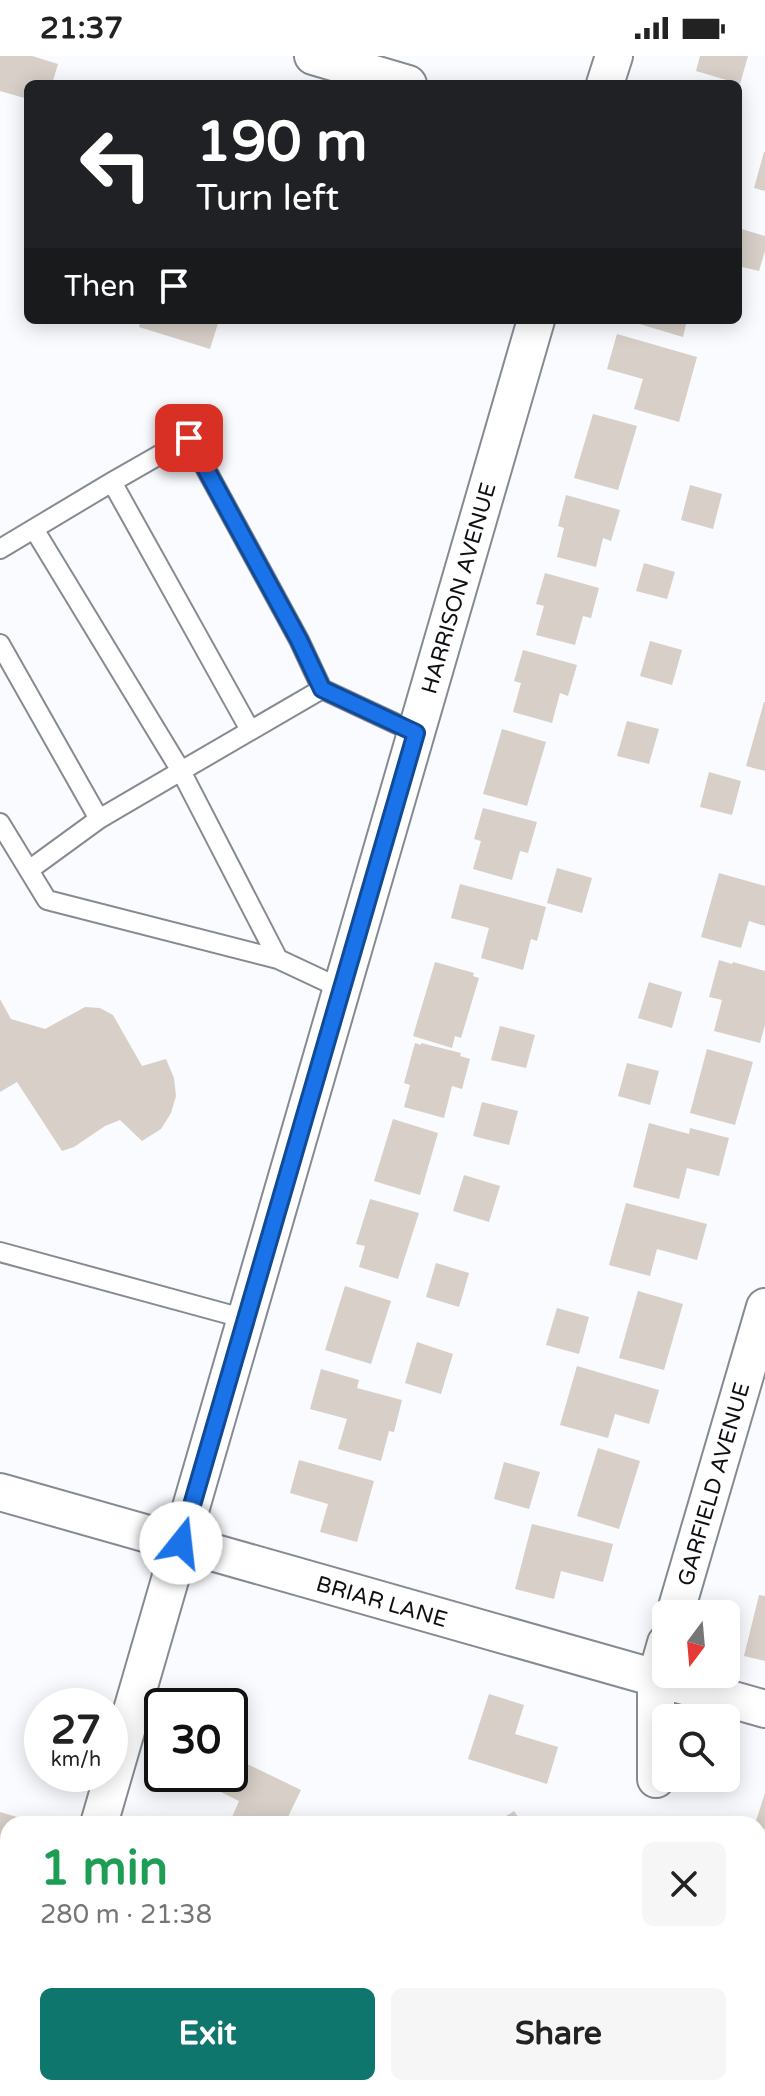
<!DOCTYPE html>
<meta charset="utf-8">
<style>
:root{--surface:#fff;--page:#f6f6f6;--text:#222;--muted:#767676;--accent:#0f766e}
body{margin:0;font-family:"Varela Round",sans-serif;background:var(--page);color:var(--text);height:100vh;display:flex;flex-direction:column;font-size:30px;white-space:nowrap}
*{box-sizing:border-box;margin:0}
p{font-size:26px;color:var(--muted)}
.icon{flex:none;width:44px;height:44px;fill:none;stroke:currentColor;stroke-width:2;stroke-linecap:round;stroke-linejoin:round}
.map{position:relative;flex:1;overflow:hidden}
.drawer{position:absolute;left:0px;top:1760px;width:766px;height:280px;display:flex;flex-direction:column;background:var(--surface);border-radius:24px 24px 0 0;box-shadow:0 4px 20px #0003}
.drawer>*{flex:none}
.guide{position:absolute;left:24px;top:24px;width:718px;height:244px;border-radius:12px;box-shadow:0 4px 20px #0003;background:#202124;color:#fff;overflow:hidden}
.needle{width:52px;rotate:196deg}
.buttons{position:absolute;left:652px;top:1544px;display:grid;gap:16px}
.buttons a{display:grid;place-items:center;width:88px;height:88px;border-radius:12px;background:var(--surface);box-shadow:0 4px 20px #0003;font-size:40px}
.speed{position:absolute;left:24px;top:1632px;display:flex;gap:16px;font-size:40px;font-weight:700;text-align:center}
.speed>*{display:grid;place-content:center;width:104px;height:104px;border-radius:50%;background:var(--surface);box-shadow:0 4px 20px #0003;line-height:1}
.speed small{font-size:20px;font-weight:400}
.speed .limit{border:4px solid #111;border-radius:12px;background:#fff;color:#111}
.pin{position:absolute;display:grid;place-items:center;width:68px;height:68px;color:#fff;margin:-34px;border-radius:16px;box-shadow:0 4px 12px #0006}
.me{position:absolute;width:88px;margin:-44px;rotate:16deg;stroke-linejoin:round;filter:drop-shadow(0 0 6px #0008)}
.turn{display:flex;align-items:center;gap:28px;height:168px;padding:0 40px;font-size:36px}
.turn .icon{width:104px;height:104px;stroke-width:2.5}
.turn b{display:block;font-size:56px;line-height:68px}
.then{display:flex;align-items:center;height:76px;padding:0 40px;background:#0003;gap:16px;font-size:30px}
.round{display:grid;place-items:center;flex:none;width:84px;height:84px;border-radius:12px;background:var(--page)}
.overview{display:flex;align-items:center;justify-content:space-between;height:136px;padding:0 40px}
h1{font-size:48px;font-weight:700;line-height:60px;color:#1e9e55}
.primary-button{display:flex;gap:16px;margin-top:auto;padding:16px 40px}
.primary-button a{flex:1;height:92px;border-radius:12px;background:var(--accent);color:#fff;font-size:32px;font-weight:700;line-height:92px;text-align:center}
.primary-button a+a{background:var(--page);color:var(--text)}
.status{display:flex;justify-content:space-between;align-items:center;height:56px;padding:0 40px;background:var(--surface);direction:ltr}
.status svg{height:22px;fill:currentColor}
.map>svg:first-child{display:block}
.building{fill:#d7cfc8}
.lines{fill:none;stroke-linecap:round;stroke-linejoin:round}
.lane-casing{stroke:#868a92;stroke-width:22}
.street-casing{stroke:#868a92;stroke-width:40}
.lane{stroke:#fff;stroke-width:18}
.street{stroke:#fff;stroke-width:36}
.route-casing{stroke:#114b97;stroke-width:20}
.route{stroke:#1a73e8;stroke-width:14}
.labels{text-anchor:middle;stroke-width:6;stroke-linejoin:round;paint-order:stroke}
.street-label{font-size:22px;fill:#0f1013;stroke:#fff}
</style>
<div class="status"><b>21:37</b><svg viewBox="0 0 49 12"><path d="M0 12V9h3v3zM5 12V6h3v6zM10 12V3h3v9zM15 12V0h3v12zM26 1h20v11H26zM47 4h2v5h-2z"/></svg></div>
<div class="map">
<svg width="765" height="2040" viewBox="0 0 765 2040">
<rect width="100%" height="100%" fill="#f9fbfe"/>
<path class="building" d="M0,0H32L58,8L52,28H28V43L0,35Z
M700,0H748L740,28L696,15Z
M764,96H765V135L754,132Z
M738,172L765,180V195L759,215L738,210Z
M141,264H219L210,293L139,271Z
M626,264H687L683,281Z
M617,278L697,301L679,366L634,353L643,323L607,313Z
M593,358L637,370L618,434L574,422Z
M690,429L722,438L713,473L681,464Z
M566,439L620,454L611,485L603,482L596,511L557,501L564,472L558,470Z
M644,507L675,516L667,543L636,535Z
M545,517L599,532L591,562L583,560L575,589L536,579L544,550L536,548Z
M650,585L682,594L672,629L640,620Z
M523,594L577,609L568,640L560,637L552,667L513,656L521,627L514,625Z
M764,646H765V715L746,710Z
M627,665L659,673L649,708L617,700Z
M502,673L546,686L527,750L483,738Z
M709,716L741,725L732,759L700,751Z
M483,752L537,766L528,797L520,795L512,824L473,813L481,785L474,783Z
M557,812L592,822L582,857L547,847Z
M719,817L765,830V870L749,865L741,892L701,881Z
M460,828L546,851L537,885L531,883L523,914L481,902L489,872L451,862Z
M719,904L732,908L733,906L765,915V969L760,987L714,975L722,944L709,941Z
M435,906L474,917L473,920L479,922L461,982L455,980L452,992L413,980Z
M649,926L682,936L672,972L638,962Z
M0,943L11,963L45,973L85,951L100,952L113,959L142,1010L166,1003L174,1022L176,1040L171,1057L161,1073L142,1085L120,1064L105,1070L74,1091L62,1095L17,1026L0,1036Z
M500,970L535,979L526,1012L491,1004Z
M415,987L421,989V987L461,997L460,1000L470,1003L462,1033L452,1030L444,1062L404,1051L410,1029L404,1027Z
M707,993L753,1006L735,1069L690,1057Z
M627,1007L659,1015L650,1049L618,1040Z
M482,1046L518,1055L509,1089L473,1080Z
M393,1063L438,1077L420,1139L374,1125Z
M649,1067L689,1078L690,1072L729,1082L719,1120L687,1112L679,1143L633,1131Z
M464,1119L500,1130L489,1166L453,1155Z
M370,1143L419,1157L398,1223L359,1211L365,1190L356,1188Z
M626,1147L707,1168L697,1204L657,1193L650,1220L609,1209Z
M436,1207L469,1217L459,1251L426,1241Z
M345,1230L391,1245L371,1308L325,1294Z
M638,1235L683,1248L664,1314L619,1302Z
M557,1252L589,1261L579,1298L546,1289Z
M417,1286L453,1298L441,1338L405,1327Z
M577,1310L659,1334L649,1368L615,1358L608,1382L560,1369Z
M321,1313L359,1324L357,1332L402,1344L394,1376L389,1375L381,1405L338,1393L347,1363L310,1353Z
M598,1392L640,1405L619,1473L577,1460Z
M299,1404L374,1425L357,1486L320,1476L328,1448L290,1437Z
M504,1406L540,1416L529,1453L494,1443Z
M532,1468L613,1488L603,1526L561,1515L554,1543L515,1533Z
M759,1539L765,1540V1605L744,1600Z
M489,1638L524,1649L515,1678L558,1691L547,1728L468,1703Z
M231,1700L301,1734L285,1767L281,1765L280,1768H229L239,1745L215,1733L222,1718H230Z
M765,1737V1773L758,1771V1768H755Z
M514,1755L523,1768H494Z
M0,1756L17,1761L15,1768H8L7,1794L0,1792Z
M758,1809L765,1825V1854L758,1857Z
M128,2032H141L165,2040H125Z"/>
<g class="lines">
<g class="lane-casing">
<path id="lane" d="M112,426L250,674
M34,473L181,715L322,633
M0,493L112,426L189,382L299,584L322,633L416,677
M0,588L99,763
M0,767L47,844L278,903L342,933
M29,814L99,763L181,715L278,903
M0,1196L246,1263"/>
</g>
<g class="street-casing">
<path id="street" d="M313,0L408,28
M605,28L614,0
M0,1436L765,1653
M675,1558L765,1251
M656,1723V1622L666,1587
M99,1768L536,264
M20,2040L23,2032"/>
</g>
<use href="#lane" class="lane"/>
<use href="#street" class="street"/>
</g>
<g class="lines">
<g class="route-casing">
<path id="route" d="M181,1487L416,677L322,633L299,584L189,382"/>
</g>
<use href="#route" class="route"/>
</g>
<g class="labels">
<g class="street-label">
<text transform="translate(458 532) rotate(-74)" y="8">HARRISON AVENUE</text>
<text transform="translate(713 1428) rotate(-74)" y="8">GARFIELD AVENUE</text>
<text transform="translate(382 1545) rotate(16)" y="8">BRIAR LANE</text>
</g>
</g>
</svg>
<div class="buttons">
<a><svg class="needle" viewBox="-14 -14 28 28"><path d="M0-13l5 13h-10z" fill="#e53935"/><path d="M0 13l5-13h-10z" fill="#767676"/></svg></a>
<a><svg class="icon" aria-label="search" viewBox="0 0 24 24"><circle cx="10" cy="10" r="6"/><path d="M15 15l6 6"/></svg></a>
</div>
<div class="speed"><div>27<small>km/h</small></div><div class="limit">30</div></div>
<div class="pin" style="left:189px;top:382px;background:#d93025"><svg class="icon" aria-label="arrive" viewBox="0 0 24 24"><path d="M6 21V4h12l-3 4 3 4H6"/></svg></div>
<svg class="me" style="left:181px;top:1487px" viewBox="-20 -20 40 40"><circle r="19" fill="#fff"/><path d="M0-13L10 11 0 6-10 11z" fill="#1a73e8"/></svg>
<div class="guide">
<div class="turn"><svg class="icon" aria-label="left" viewBox="0 0 24 24"><path d="M17 20v-9H6M10 6l-5 5 5 5"/></svg><div><b>190 m</b>Turn left</div></div>
<div class="then">Then<svg class="icon" aria-label="arrive" viewBox="0 0 24 24"><path d="M6 21V4h12l-3 4 3 4H6"/></svg></div>
</div>
<section class="drawer">
<div class="overview"><div><h1>1 min</h1><p>280 m · 21:38</p></div><a class="round"><svg class="icon" aria-label="close" viewBox="0 0 24 24"><path d="M6 6l12 12M18 6L6 18"/></svg></a></div>
<div class="primary-button"><a>Exit</a><a>Share</a></div>
</section>
</div>
